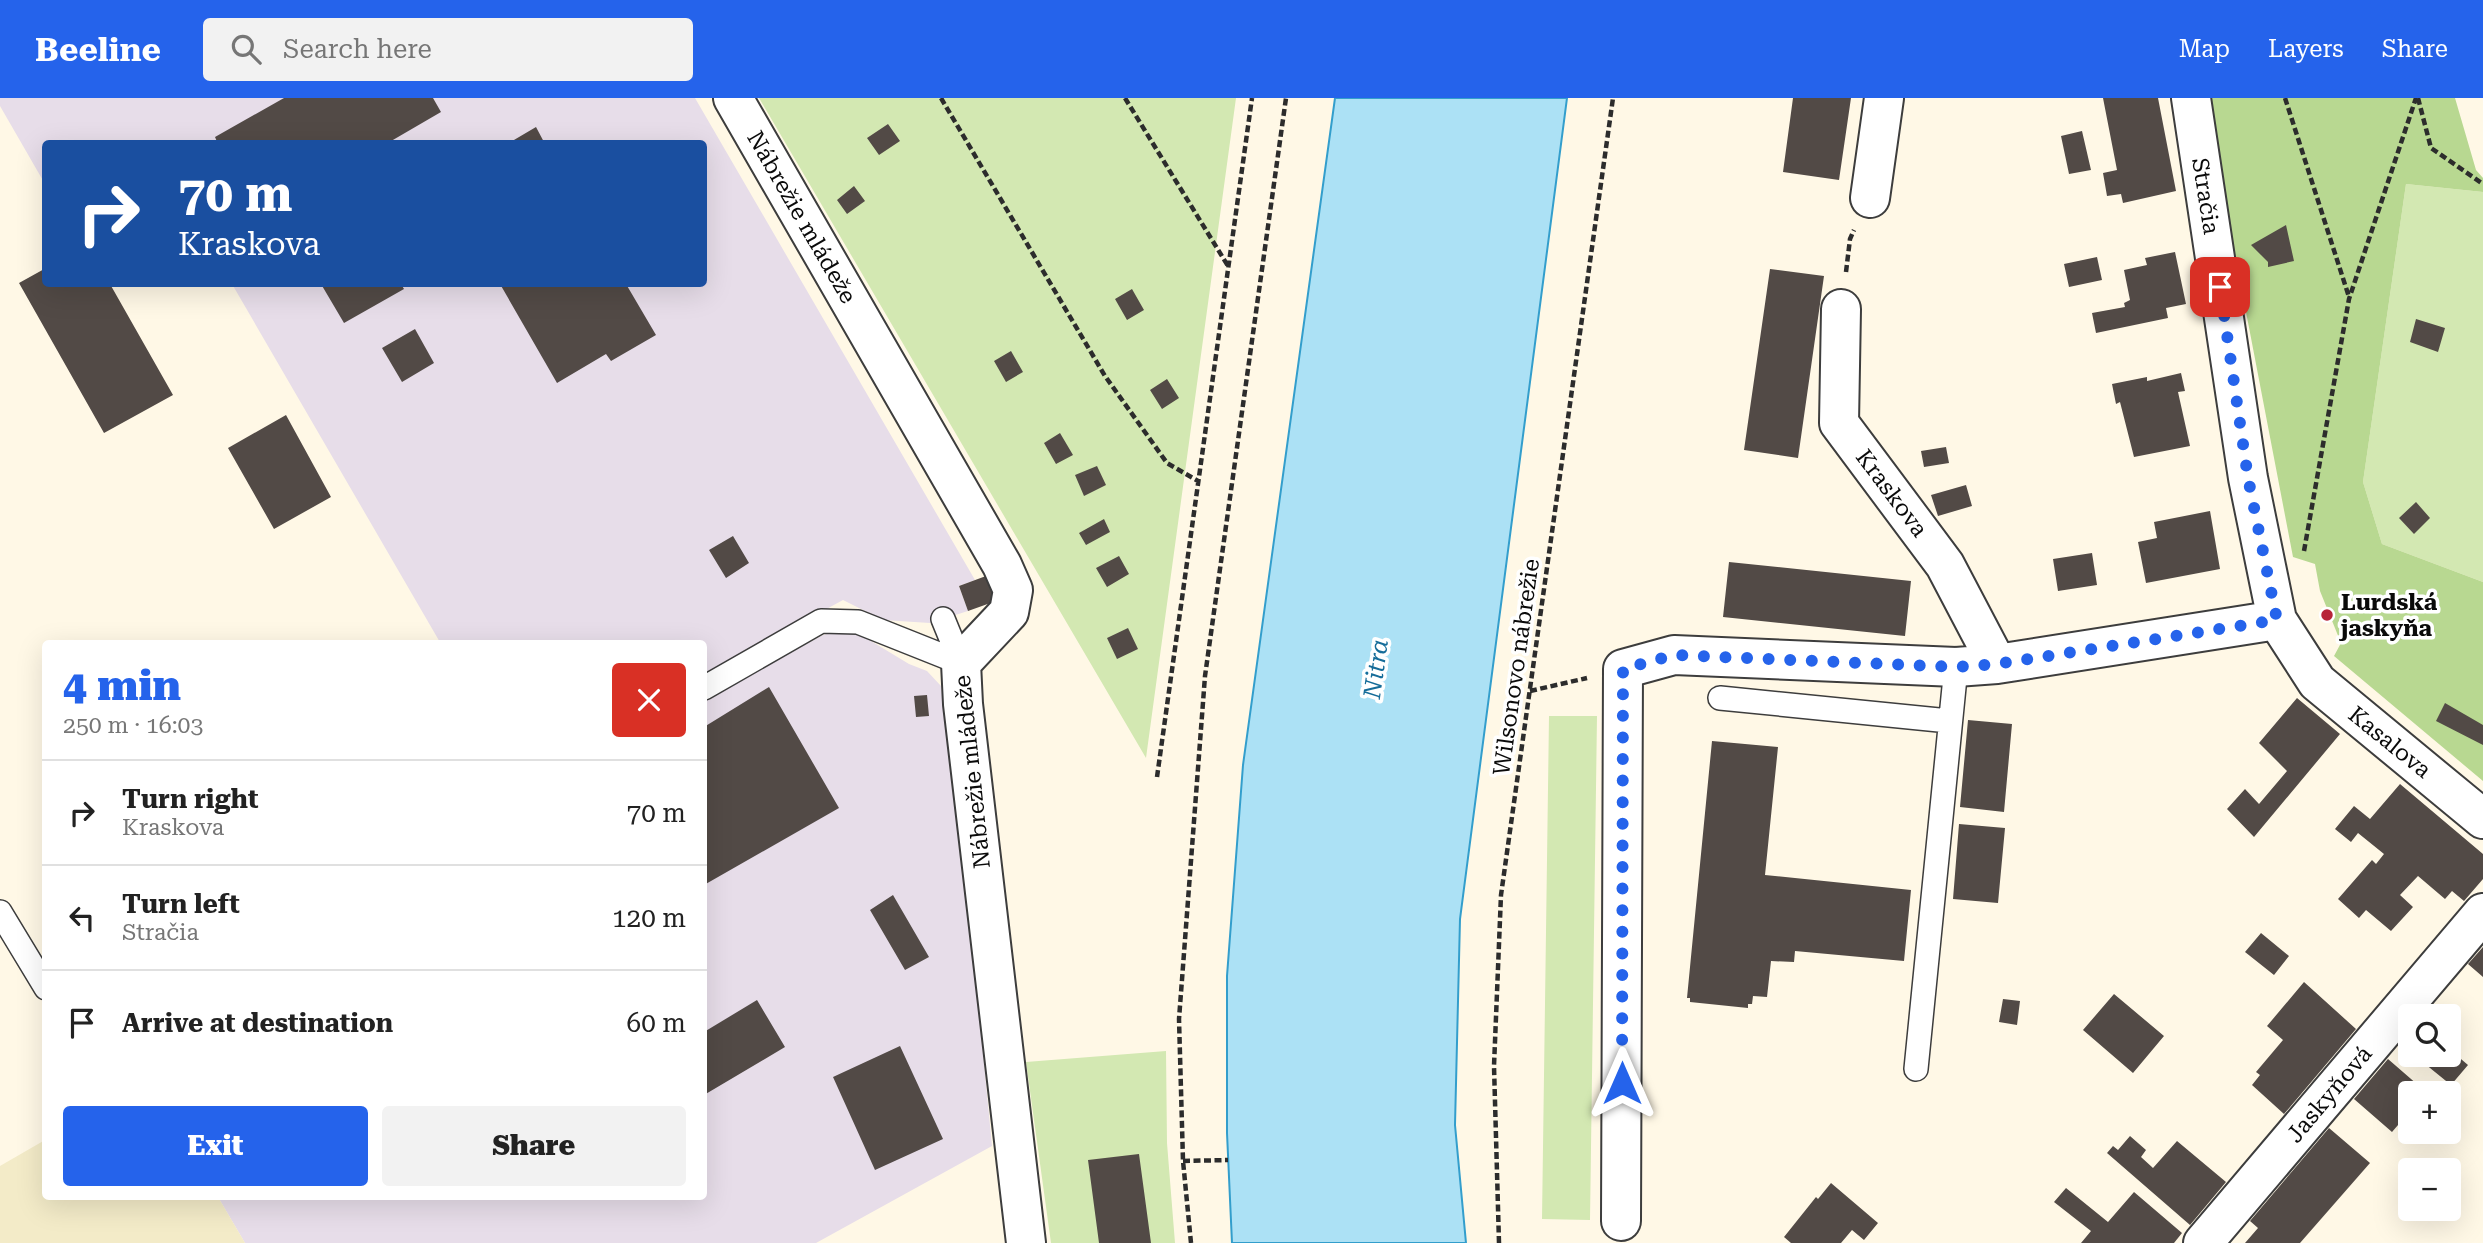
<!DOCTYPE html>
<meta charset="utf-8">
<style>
:root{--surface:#fff;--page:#f2f2f2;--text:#222;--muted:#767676;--line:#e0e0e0;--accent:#2563eb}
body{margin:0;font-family:"Roboto Serif",serif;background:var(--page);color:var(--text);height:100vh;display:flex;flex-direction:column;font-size:26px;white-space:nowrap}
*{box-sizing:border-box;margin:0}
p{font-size:23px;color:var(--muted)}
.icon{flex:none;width:38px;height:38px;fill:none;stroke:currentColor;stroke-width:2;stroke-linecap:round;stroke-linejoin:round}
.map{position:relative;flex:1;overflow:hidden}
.drawer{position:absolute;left:42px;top:542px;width:665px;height:560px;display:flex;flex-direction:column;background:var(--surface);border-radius:7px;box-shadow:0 7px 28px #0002}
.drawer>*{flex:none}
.top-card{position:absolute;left:42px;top:42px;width:665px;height:147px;border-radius:7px;box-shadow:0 7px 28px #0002;background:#1a4fa0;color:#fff;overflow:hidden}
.controls{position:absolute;left:2398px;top:906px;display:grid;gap:14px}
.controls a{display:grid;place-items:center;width:63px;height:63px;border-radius:7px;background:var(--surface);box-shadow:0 7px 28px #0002;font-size:35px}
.pin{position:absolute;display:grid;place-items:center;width:60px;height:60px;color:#fff;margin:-30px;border-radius:14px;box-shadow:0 4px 10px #0006}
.me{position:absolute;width:77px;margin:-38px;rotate:0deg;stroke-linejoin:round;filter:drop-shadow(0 0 5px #0008)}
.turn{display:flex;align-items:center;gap:24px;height:147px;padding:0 21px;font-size:32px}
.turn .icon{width:91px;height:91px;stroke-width:2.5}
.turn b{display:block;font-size:49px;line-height:60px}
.round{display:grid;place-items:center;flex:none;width:74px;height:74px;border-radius:7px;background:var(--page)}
.overview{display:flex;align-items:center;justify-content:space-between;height:119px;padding:0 21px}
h1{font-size:42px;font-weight:800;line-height:52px;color:var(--accent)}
.cta{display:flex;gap:14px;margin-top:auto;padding:14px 21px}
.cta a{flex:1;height:80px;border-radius:7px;background:var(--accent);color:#fff;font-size:28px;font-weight:800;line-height:80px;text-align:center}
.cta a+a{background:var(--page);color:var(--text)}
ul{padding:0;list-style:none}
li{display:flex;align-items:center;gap:21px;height:105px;padding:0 21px;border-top:2px solid var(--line)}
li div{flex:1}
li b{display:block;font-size:26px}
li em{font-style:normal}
header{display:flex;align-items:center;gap:42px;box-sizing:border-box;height:98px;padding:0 35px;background:var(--accent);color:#fff}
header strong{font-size:33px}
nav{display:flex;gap:38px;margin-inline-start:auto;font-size:24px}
.search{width:490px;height:63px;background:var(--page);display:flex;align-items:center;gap:18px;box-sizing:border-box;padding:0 24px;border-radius:7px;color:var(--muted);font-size:26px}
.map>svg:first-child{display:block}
.industrial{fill:#e7dde9}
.farmland{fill:#f3ebc8}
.green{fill:#d3e8b2}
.forest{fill:#b8d891}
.water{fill:#ace1f5;stroke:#339ecc;stroke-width:2}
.building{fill:#524a46}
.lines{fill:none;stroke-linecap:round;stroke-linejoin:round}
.lane-casing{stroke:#3d3d3d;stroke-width:26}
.street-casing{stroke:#3d3d3d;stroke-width:42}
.path{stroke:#2c2c2c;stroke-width:4.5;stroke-dasharray:7 3.5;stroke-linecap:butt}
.lane{stroke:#fff;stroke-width:23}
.street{stroke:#fff;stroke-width:38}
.route{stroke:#2563eb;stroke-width:12;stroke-dasharray:0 21.6}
.poi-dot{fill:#b72439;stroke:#fff;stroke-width:2.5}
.labels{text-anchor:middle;stroke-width:7;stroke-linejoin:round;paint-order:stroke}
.street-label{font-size:23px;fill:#0a0a0a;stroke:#fff}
.poi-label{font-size:23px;font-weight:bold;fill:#0a0a0a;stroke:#fff;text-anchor:start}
.water-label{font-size:24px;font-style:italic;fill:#156c99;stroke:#fff}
</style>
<header>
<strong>Beeline</strong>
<div class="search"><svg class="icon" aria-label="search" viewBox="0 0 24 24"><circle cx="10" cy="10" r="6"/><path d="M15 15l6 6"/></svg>Search here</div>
<nav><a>Map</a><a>Layers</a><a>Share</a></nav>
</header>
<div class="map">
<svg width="2483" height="1145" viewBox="0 0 2483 1145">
<rect width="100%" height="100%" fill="#fff8e6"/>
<path class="industrial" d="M0,0H695L975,482L959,488L968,513L930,525L883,522L843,502L704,578V546H441L232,186H704V46H46L45,86L0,8Z
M838,533L852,534L866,540L909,566L927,573L941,588L981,934L992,1048L816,1145H245L218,1099H704V602L823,537Z"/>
<path class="farmland" d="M45,1042L46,1099H218L245,1145H0V1068Z"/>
<path class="green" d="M759,0H1236L1146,660Z
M2406,86L2483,94V484L2382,446L2363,384Z
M1549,618H1597L1590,1122L1542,1121Z
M1166,953L1167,1045L1175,1145H1051L1026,964Z"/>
<path class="forest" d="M2205,0H2455L2476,72L2483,80V94L2406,86L2363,384L2382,446L2483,484V683L2334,558L2341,545L2320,493L2315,466L2293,459Z"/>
<path class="water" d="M1335,0H1567L1460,821L1455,1027L1466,1145H1232L1227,1035V878L1243,667Z"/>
<path class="building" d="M284,0H433L441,14L386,46H218L215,39Z
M1793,0H1851L1839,82L1783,74Z
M2103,0H2158L2176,93L2123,105L2121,96L2107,98L2103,75L2117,72Z
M888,26L900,43L879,57L867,40Z
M536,29L545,46H507Z
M2082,33L2091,72L2069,76L2061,38Z
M854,88L865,103L847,116L837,102Z
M2286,127L2294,163L2268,169V164L2251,147Z
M2175,154L2186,206L2166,210L2168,220L2096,235L2092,215L2125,209L2124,205L2130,202L2124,172L2147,167L2145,160Z
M2097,159L2102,182L2069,189L2064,166Z
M46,170V186H110L173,297L104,335L19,185Z
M1770,171L1824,178L1798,360L1744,352Z
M321,186H401L404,191L344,225Z
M500,186H626L656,237L611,263L606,256L557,285Z
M1132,191L1144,212L1127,222L1115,201Z
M2416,221L2445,230L2438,254L2410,244Z
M415,231L434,265L402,284L382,250Z
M1011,253L1023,274L1006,284L994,263Z
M2181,275L2185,293L2178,294L2190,348L2134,359L2120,304L2116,306L2112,286L2147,279V283Z
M1167,281L1179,300L1162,311L1150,292Z
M286,317L331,399L274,431L228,350Z
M1060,335L1073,357L1056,366L1044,345Z
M1946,349L1949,365L1924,369L1921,353Z
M1097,368L1106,387L1084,398L1075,377Z
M1966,387L1972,408L1938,418L1931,397Z
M2416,404L2430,420L2414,436L2399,420Z
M2210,413L2220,471L2146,485L2138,444L2157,440L2154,424Z
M1104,421L1110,434L1086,447L1079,435Z
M733,438L749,465L726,480L709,452Z
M2092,455L2097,487L2058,493L2053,461Z
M1119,458L1129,476L1107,489L1096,470Z
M1729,464L1911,483L1905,538L1723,519Z
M986,478L996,503L968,513L959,488Z
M1128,530L1138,551L1117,561L1107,540Z
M769,589L839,710L704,787V629Z
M927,597L929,618L916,619L914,598Z
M2297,600L2340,636L2254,739L2227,711L2245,691L2259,706L2287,673L2259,645Z
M2445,605L2483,627V647L2436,623Z
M1968,622L2012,626L2004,714L1960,709Z
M1712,643L1778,649L1765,777L1911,792L1904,863L1795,853L1794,864L1771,863L1767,899L1753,898L1752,906H1748V910L1690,904V900H1687Z
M2400,686L2483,756V781L2464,803L2452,793L2445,801L2418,778L2400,797L2413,809L2391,833L2366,812L2359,820L2338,801L2372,762L2376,766L2384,756L2358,735L2351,744L2335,731L2354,708L2370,721Z
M1959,726L2005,730L1998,805L1953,801Z
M893,797L929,859L905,872L870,812Z
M2261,835L2289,858L2274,877L2245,854Z
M2483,849V879L2468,866Z
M2304,884L2356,931L2284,1016L2252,987L2260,977L2256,974L2283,942L2267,928Z
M2114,896L2164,938L2133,975L2083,932Z
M2003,901L2020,903L2017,927L1999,924Z
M757,902L785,949L704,997V934Z
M900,948L943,1041L875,1072L833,979Z
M2448,950L2468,967L2451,987L2414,957H2448Z
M2388,961L2426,994L2425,996H2410V1013L2392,1034L2354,1001Z
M2329,1030L2370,1065L2300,1145H2245L2258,1130L2250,1123Z
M2130,1038L2146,1052L2141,1059L2153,1070L2177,1043L2226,1084L2190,1127L2107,1055L2113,1048L2118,1052Z
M1139,1056L1151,1145H1099L1088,1062Z
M1831,1085L1878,1125L1864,1142L1852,1132L1841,1145H1791L1784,1139L1816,1099L1818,1101Z
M2066,1090L2108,1124L2134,1094L2182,1135L2174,1145H2081L2091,1133L2054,1104Z"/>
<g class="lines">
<g class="lane-casing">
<path id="lane" d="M704,590L821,523L858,524L961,565L943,521
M1720,600L1949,623
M0,814L46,890
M1916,971L1956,569"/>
</g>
<g class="street-casing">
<path id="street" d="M733,0L1002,467L1013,492L1009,514L961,565L963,606L1026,1145
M2191,0L2248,380L2277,522L2317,584L2483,721
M1870,100L1884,0
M1841,211L1839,325L1945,467L1997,566
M1621,1123L1623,571L1674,557L1956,569L1997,566L2277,522
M2203,1145L2483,815"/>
</g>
<path class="path" d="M941,0L1105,278L1167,365L1198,383
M1125,0L1228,168
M2285,0L2349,199
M2418,0L2431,50L2483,86
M1846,174L1850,141L1854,132
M2304,453L2349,201L2416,0
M1530,593L1587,580
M1157,679L1252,0
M1183,1063L1228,1062
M1191,1145L1183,1063L1179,921L1205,578L1286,0
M1499,1145L1494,968L1501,797L1613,0"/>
<use href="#lane" class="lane"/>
<use href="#street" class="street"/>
</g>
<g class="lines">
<path class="route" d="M1622,985L1623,571L1674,557L1956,569L1997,566L2277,522L2248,380L2220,189"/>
</g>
<circle class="poi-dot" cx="2327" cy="517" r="7"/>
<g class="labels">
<g class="street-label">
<text transform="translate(2206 98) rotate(81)" y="8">Stračia</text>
<text transform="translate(802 119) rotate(60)" y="8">Nábrežie mládeže</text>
<text transform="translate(1892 395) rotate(53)" y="8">Kraskova</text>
<text transform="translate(1516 569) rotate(-82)" y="8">Wilsonovo nábrežie</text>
<text transform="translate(2390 644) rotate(39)" y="8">Kasalova</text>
<text transform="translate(972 674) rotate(-96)" y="8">Nábrežie mládeže</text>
<text transform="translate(2329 996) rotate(-50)" y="8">Jaskyňová</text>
</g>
<g class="poi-label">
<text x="2341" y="512">Lurdská<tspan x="2341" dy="26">jaskyňa</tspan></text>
</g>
<g class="water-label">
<text transform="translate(1376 571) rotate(-82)" y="8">Nitra</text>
</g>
</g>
</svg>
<div class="controls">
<a><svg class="icon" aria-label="search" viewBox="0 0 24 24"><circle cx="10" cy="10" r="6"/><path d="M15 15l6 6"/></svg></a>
<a>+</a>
<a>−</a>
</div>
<div class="pin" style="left:2220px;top:189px;background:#d93025"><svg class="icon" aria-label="arrive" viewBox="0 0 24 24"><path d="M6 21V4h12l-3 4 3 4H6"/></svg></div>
<svg class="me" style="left:1622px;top:985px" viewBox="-20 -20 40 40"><path d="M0-17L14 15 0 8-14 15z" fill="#2563eb" stroke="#fff" stroke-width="4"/></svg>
<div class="top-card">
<div class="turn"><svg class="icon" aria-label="right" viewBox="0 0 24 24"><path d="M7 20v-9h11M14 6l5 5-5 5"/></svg><div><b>70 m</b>Kraskova</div></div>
</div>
<section class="drawer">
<div class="overview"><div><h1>4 min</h1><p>250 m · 16:03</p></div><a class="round" style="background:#d93025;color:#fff"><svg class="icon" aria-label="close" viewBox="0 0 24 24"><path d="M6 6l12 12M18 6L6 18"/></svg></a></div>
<ul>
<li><svg class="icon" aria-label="right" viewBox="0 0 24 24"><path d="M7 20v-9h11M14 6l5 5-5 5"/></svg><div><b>Turn right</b><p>Kraskova</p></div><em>70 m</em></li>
<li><svg class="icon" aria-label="left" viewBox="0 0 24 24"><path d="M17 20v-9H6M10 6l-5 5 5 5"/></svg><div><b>Turn left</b><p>Stračia</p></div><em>120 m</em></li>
<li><svg class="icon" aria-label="arrive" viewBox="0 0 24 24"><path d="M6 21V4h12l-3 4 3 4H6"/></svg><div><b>Arrive at destination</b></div><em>60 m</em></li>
</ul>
<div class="cta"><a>Exit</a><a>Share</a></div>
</section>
</div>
